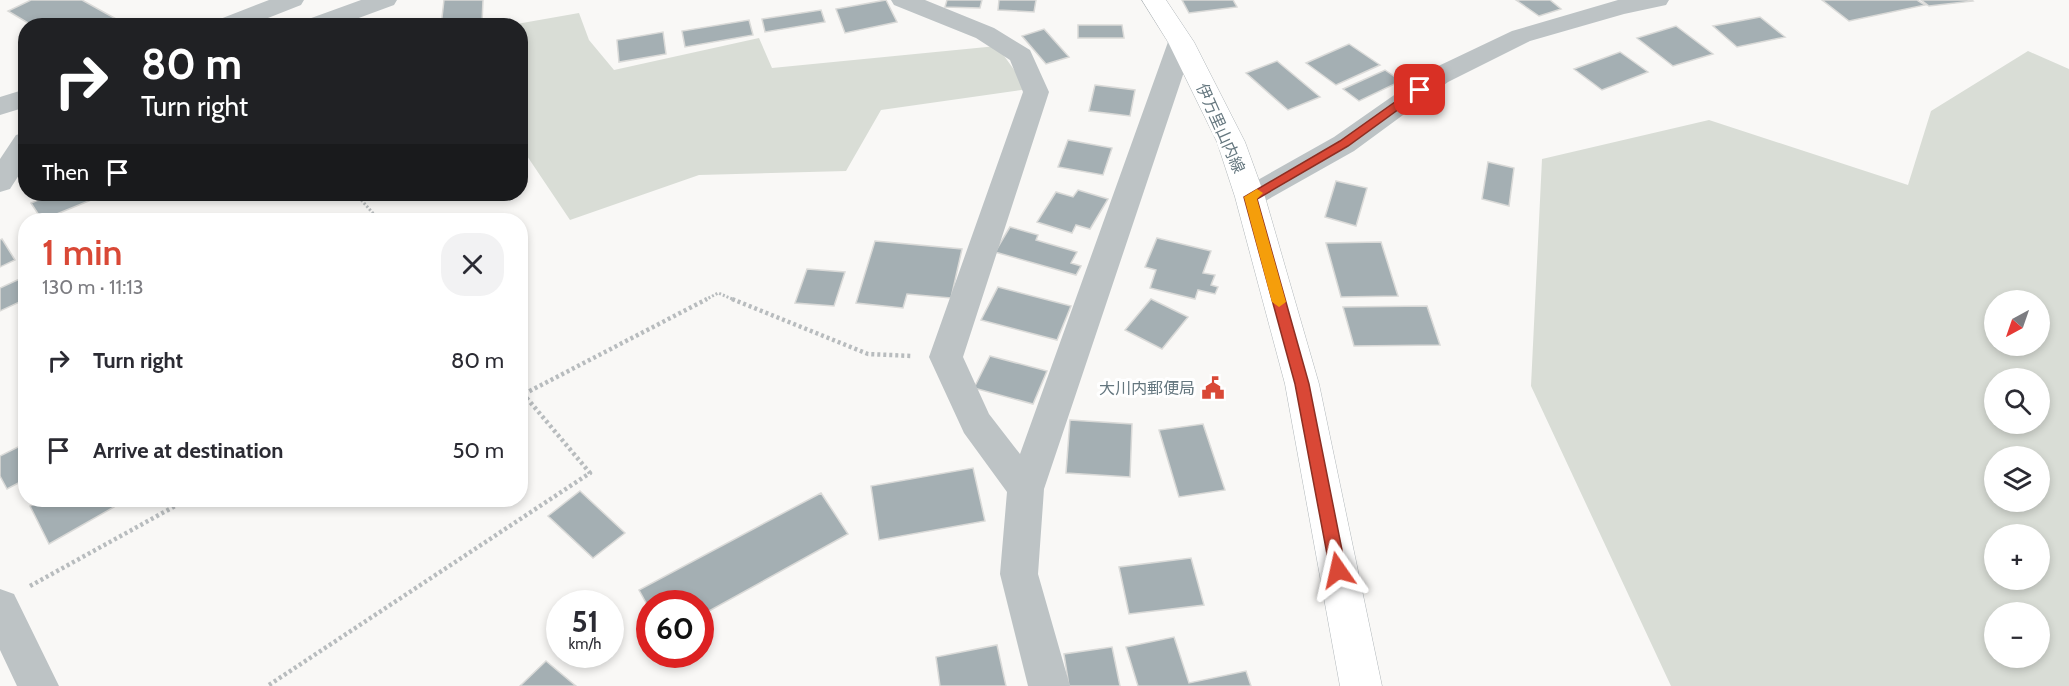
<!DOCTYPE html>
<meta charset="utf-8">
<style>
:root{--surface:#fff;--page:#f2f2f3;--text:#2b2b33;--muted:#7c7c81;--accent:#d94836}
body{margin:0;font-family:Cabin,"Noto Sans JP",sans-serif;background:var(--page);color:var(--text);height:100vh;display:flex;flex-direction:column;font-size:22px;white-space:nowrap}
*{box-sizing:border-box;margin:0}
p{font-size:20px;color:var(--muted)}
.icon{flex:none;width:33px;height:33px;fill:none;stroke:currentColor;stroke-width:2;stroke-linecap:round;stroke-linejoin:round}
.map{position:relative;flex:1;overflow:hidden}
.sheet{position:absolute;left:18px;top:213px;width:510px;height:294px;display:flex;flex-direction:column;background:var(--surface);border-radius:24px;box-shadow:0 3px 9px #0003}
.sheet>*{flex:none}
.guide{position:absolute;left:18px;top:18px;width:510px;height:183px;border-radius:24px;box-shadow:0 3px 9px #0003;background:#202124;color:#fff;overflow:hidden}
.needle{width:39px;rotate:220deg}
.tools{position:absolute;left:1984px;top:290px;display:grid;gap:12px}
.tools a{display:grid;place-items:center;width:66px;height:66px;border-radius:50%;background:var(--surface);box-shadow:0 3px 9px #0003;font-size:30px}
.speed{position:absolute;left:546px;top:590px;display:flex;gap:12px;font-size:30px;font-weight:700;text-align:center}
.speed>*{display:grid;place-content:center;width:78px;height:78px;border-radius:50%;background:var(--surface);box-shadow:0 3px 9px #0003;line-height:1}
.speed small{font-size:15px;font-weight:400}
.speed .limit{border:9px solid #d22;background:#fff;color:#111}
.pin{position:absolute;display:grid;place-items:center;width:51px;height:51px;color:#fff;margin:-26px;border-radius:12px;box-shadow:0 3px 9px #0006}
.me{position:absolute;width:66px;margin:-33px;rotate:349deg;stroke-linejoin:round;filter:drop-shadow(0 0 4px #0008)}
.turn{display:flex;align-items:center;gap:21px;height:126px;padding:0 24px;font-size:27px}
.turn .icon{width:78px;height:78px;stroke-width:2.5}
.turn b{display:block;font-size:42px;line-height:51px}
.then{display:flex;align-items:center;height:57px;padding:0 24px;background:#0003;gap:12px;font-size:22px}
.round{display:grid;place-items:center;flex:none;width:63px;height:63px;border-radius:24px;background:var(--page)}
.headline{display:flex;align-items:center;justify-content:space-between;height:102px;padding:0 24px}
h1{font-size:36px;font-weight:600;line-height:45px;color:var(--accent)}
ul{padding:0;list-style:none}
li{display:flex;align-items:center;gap:18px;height:90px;padding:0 24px}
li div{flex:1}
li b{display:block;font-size:22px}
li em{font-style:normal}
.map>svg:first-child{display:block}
.green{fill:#d9ddd6;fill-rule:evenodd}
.building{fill:#a4afb3;stroke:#dadad8;stroke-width:1.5}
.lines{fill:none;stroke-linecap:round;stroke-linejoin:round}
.major-casing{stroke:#b1b7ba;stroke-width:1}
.path-far1{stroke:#b8bcbe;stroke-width:3;stroke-dasharray:2 2;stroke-linecap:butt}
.path{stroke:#b8bcbe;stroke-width:4.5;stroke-dasharray:3 3;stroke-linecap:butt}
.minor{fill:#bdc3c5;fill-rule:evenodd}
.major{fill:#fff;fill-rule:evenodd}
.route{fill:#d94836;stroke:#8d2f23;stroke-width:1.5}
.slow{fill:#f59e0b}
.labels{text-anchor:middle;stroke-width:6;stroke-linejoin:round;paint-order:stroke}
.street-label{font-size:16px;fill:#65777f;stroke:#fff}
.poi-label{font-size:16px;fill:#65777f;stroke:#fff;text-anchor:end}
</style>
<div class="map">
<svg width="2069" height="686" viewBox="0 0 2069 686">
<rect width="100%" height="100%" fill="#f9f8f6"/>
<path class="green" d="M579,13L589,40L614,70L759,38L772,68L997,46L1028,89L881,110L846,171L699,175L570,220L521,147L520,26H505Z
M2028,51L2069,69V686H1671L1531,386L1542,159L1709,120L1908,185L1931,111ZM1995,300H2040V345H1995ZM1995,378H2040V423H1995ZM1995,456H2040V501H1995ZM1995,534H2040V579H1995ZM1995,612H2040V657H1995Z"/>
<path class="building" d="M31,0H82L118,20L107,26H33L8,11Z
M444,0H483L482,23L441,26Z
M886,0L897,22L845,33L836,9Z
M947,0H982L980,8L945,7Z
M999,0H1036L1034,12L998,10Z
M1182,0H1233L1237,7L1189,13Z
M1516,0H1550L1561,9L1539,16Z
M1822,0H1917L1925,5L1849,21Z
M1921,0H1972L1973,1L1929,6Z
M821,10L825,22L765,32L762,19Z
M1760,17L1785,37L1737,47L1713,26Z
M749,20L753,35L685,47L682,31Z
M1078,25H1122L1124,38H1078Z
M1676,26L1713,54L1673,66L1637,38Z
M1044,29L1069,57L1046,64L1022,36Z
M663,32L666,54L619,62L617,40Z
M1349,44L1380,65L1336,85L1306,63Z
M1620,52L1648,72L1602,90L1574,69Z
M1277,61L1320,97L1288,110L1246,73Z
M1385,70L1401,81L1359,101L1343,89Z
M1095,85L1135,90L1130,116L1089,111Z
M1068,140L1112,148L1103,175L1058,167Z
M1488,162L1514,168L1509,206L1482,199Z
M1336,181L1367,188L1356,226L1325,217Z
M1078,190L1108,199L1090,229L1076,225L1072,233L1037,222L1056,192L1073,197Z
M53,194H99L101,196L42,220L31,203Z
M1010,227L1038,235L1036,240L1077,252L1071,263L1081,266L1076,275L995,252Z
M1157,238L1211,251L1203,273L1215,275L1211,285L1218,287L1215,294L1198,290L1195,299L1150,288L1156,270L1145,267Z
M2,239L15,260L0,267V240Z
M875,241L962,249L951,298L907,294L903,308L856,303Z
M1381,242L1398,296L1341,297L1326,243Z
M807,269L845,272L834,306L795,303Z
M26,276V299L0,311V288Z
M998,287L1071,306L1057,340L981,320Z
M1151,299L1188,317L1162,349L1125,330Z
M1427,306L1440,345L1354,346L1343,307Z
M990,356L1047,371L1033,404L974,388Z
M1070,420L1132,424L1130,477L1066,473Z
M1203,424L1225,490L1179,497L1159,430Z
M26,443V479L7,489L0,476V456Z
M973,468L985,521L879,540L871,486Z
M580,491L625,533L593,558L548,516Z
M821,493L848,534L700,616V603H650V610L639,590Z
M43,500H109L114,507L49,544L30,506Z
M1191,558L1204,605L1129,614L1119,567Z
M1174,637L1189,683L1246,671L1251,686H1138L1126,647Z
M997,645L1006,686H940L936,657Z
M1112,647L1120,686H1069L1064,654Z
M546,661L576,686H520Z"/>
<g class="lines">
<g class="major-casing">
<path id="major" d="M1142,0H1166L1194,42L1245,142L1265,197L1319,384L1382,686H1340L1285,384L1235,197L1217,142L1168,42Z"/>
</g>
<path class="path-far1" d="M356,194L379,220
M705,300L718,293L735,300"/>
<path class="path" d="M732,299L868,354L912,356
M524,394L707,299
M30,586L186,500
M269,685L590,473L520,390"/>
<path class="minor" d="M269,0H304L301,5L248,26H212L215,21Z
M361,0H397L394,5L337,26H300L303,21Z
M891,0H925L994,28L1030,50L1049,92L963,357L989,414L1020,454L1168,42L1172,37L1181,34L1190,37L1194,42L1044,489L1038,574L1070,686H1028L1000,574L1007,492L964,433L929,357L1023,92L1010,60L976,38L894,5Z
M1618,0H1669L1666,5L1624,14L1530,41L1448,82L1354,151L1260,204L1250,207L1240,204L1235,197L1240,190L1334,137L1430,70L1512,31Z
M26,89V107L0,115V97Z
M26,132V164L10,189L0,192V159L16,135Z
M0,589L14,594L59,686H17L0,650Z"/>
<use href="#major" class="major"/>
</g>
<path class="route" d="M1416,87L1425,90L1348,146L1257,199L1309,384L1346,570L1343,575L1338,577L1332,575L1330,570L1295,384L1244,197L1340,141Z"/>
<path class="slow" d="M1257,189L1263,193L1257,199L1286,302L1279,307L1272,302L1244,197Z"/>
<defs>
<g id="civic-bare" transform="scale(1.8)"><path d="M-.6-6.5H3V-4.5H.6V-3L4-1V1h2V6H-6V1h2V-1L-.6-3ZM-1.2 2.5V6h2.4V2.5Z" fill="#d94836" stroke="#fff" stroke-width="2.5" paint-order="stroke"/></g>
</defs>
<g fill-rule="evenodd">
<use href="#civic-bare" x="1213" y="388"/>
</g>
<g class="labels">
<g class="street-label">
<text transform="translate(1221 128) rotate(66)" y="6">伊万里山内線</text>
</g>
<g class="poi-label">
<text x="1195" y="394">大川内郵便局</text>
</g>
</g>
</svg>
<div class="tools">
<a><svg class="needle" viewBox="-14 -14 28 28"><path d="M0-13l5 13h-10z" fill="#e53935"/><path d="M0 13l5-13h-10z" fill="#7c7c81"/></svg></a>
<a><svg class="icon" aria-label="search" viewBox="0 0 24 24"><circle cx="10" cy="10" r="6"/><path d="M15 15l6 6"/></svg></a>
<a><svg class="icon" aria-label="layers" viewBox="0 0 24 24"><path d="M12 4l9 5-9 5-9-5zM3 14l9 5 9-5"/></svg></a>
<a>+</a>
<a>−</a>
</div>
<div class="speed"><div>51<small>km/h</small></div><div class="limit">60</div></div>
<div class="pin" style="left:1420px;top:90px;background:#d93025"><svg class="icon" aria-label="arrive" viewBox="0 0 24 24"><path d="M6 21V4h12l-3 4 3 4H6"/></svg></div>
<svg class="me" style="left:1338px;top:570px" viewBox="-20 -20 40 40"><path d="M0-17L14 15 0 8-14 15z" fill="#d94836" stroke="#fff" stroke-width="4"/></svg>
<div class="guide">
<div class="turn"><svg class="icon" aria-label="right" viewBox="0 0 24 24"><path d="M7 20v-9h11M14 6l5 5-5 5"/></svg><div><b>80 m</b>Turn right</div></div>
<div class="then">Then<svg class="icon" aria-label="arrive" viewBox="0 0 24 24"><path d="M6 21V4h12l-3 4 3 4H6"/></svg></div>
</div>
<section class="sheet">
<div class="headline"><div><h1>1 min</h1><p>130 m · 11:13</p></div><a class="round"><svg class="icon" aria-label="close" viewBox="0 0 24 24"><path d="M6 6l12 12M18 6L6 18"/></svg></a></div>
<ul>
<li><svg class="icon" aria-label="right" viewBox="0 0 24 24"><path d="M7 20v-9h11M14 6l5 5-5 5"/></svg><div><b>Turn right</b></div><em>80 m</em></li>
<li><svg class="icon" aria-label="arrive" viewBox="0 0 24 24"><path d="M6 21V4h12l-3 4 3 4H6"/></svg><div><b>Arrive at destination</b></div><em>50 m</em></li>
</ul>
</section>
</div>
